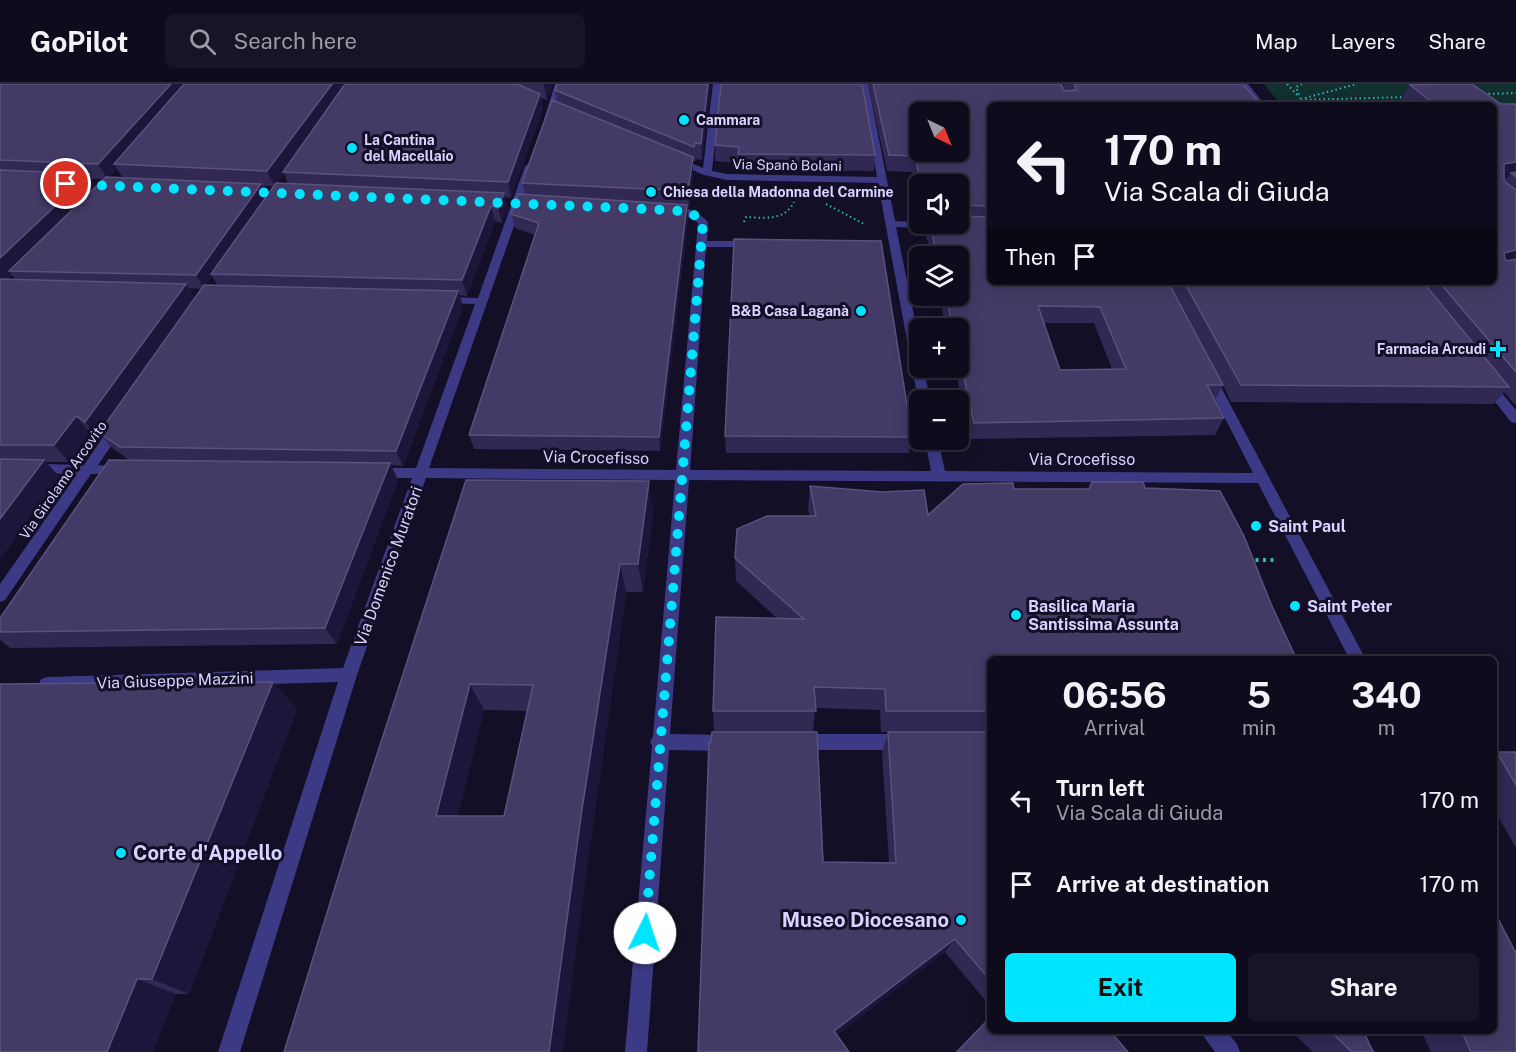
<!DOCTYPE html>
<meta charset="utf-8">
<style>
:root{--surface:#0e0b1c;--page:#171425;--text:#f1f3f6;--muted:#9b9ba3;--line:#2e2b3b;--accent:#00e5ff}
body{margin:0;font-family:"Public Sans",sans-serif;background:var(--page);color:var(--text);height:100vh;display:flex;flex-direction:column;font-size:22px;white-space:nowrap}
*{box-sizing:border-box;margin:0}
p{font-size:20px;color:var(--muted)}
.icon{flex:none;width:33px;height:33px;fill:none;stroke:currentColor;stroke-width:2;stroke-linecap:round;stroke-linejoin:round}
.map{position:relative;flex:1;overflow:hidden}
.details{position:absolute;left:987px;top:572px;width:510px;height:378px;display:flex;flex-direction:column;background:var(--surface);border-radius:9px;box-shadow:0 3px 15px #0003,0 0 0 2px var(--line)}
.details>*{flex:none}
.hud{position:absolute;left:987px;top:18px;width:510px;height:183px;border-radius:9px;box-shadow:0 3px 15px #0003,0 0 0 2px var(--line);background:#0e0b1c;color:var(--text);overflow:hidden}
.needle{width:39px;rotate:137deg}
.tools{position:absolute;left:909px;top:18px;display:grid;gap:12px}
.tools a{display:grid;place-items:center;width:60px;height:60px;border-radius:9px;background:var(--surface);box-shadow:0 3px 15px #0003,0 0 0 2px var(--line);font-size:30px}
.pin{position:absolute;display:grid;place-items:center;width:51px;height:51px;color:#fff;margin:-26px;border:3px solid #fff;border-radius:50%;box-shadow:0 2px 6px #0007}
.me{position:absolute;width:66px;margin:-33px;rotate:4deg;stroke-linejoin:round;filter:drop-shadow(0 0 4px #0008)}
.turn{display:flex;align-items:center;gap:21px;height:126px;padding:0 18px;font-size:27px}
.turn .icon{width:78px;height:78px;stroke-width:2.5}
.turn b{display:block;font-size:42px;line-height:51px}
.then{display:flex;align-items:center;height:57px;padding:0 18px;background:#0003;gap:12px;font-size:22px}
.eta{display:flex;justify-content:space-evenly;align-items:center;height:102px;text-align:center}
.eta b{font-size:36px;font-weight:700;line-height:42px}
.primary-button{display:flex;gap:12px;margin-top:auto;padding:12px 18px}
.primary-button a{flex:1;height:69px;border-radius:9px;background:var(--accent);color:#111;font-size:24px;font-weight:700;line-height:69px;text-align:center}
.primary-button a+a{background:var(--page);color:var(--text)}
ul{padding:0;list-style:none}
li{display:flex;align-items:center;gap:18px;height:84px;padding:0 18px}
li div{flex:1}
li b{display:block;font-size:22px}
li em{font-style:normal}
header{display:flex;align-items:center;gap:36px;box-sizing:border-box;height:84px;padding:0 30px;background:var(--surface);border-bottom:2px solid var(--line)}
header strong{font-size:28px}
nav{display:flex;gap:33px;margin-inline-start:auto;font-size:21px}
.search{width:420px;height:54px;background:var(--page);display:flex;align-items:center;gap:15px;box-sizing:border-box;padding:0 21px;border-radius:9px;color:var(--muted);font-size:22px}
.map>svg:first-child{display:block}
.green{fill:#12302f}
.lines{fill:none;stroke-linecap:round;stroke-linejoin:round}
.path-far1{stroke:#2fb8b0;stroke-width:2;stroke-dasharray:1.5 3;stroke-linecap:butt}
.path{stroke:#2fb8b0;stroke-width:4;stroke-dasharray:3 4.5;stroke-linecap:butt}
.minor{fill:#3d3a85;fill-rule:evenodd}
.wall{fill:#312854;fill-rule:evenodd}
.shaded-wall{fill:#1d163a}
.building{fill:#433a66;stroke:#5a527e;stroke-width:1.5;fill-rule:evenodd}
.route{stroke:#00e5ff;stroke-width:10;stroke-dasharray:0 18}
.poi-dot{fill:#00e5ff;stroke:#130f26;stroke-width:2}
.labels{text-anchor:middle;stroke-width:6;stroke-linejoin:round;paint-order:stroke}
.far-poi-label{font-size:14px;font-weight:bold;fill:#d9d4ff;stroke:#130f26;text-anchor:start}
.far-street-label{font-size:14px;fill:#d9d4ff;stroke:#130f26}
.street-label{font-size:16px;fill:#d9d4ff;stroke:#130f26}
.poi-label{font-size:16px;font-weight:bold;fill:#d9d4ff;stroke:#130f26;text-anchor:start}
.near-poi-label{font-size:20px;font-weight:bold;fill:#d9d4ff;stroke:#130f26;text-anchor:start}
</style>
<header>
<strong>GoPilot</strong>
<div class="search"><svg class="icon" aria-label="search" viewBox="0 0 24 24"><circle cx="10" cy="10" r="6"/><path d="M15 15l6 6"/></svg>Search here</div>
<nav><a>Map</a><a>Layers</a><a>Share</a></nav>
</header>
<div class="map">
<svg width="1516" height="968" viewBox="0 0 1516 968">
<rect width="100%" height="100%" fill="#130f26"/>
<path class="green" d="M1264,0H1516V20L1281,21Z"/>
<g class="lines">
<path class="path-far1" d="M1287,0L1299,13
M1302,0L1296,3L1303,21
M1484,10L1516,9
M1305,14L1357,0
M1301,16L1407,13
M826,120L864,140
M744,138L746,133C764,134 785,137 794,118"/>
<path class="path" d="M1248,476H1274"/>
<path class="minor" d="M555,0H563L551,34L544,36Z
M713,0H721L712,87L727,90L877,93L860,0H868L895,137L949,140L952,142L947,145L896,143L920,261V284H924L930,316H920V319L918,316L878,99L727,96L704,91L671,77V73L674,72L703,84Z
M1240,0H1248L1265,21H1257Z
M530,79L535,82L429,384L676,386L698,139C684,128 674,133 663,126C676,117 698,127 708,138L707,157H755L760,160L755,163H706L690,386L931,387L925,356H938L945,387L1253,389L1204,293L1210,289L1214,290L1365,574H1349L1258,399L689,396L670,650L728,651L734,653L737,659L734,665L728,667L669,666L647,968H625L652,662L650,658L653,652L675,396L426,394L357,591L240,968H218L338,598L47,607L41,605L39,600L41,595L47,593L343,584L412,394H375L368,389L375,384H416L475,220L443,219L437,216L443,213L478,214L525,82Z
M1486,294L1490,295L1516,326V339L1511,338L1482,301L1480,298Z
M117,339L124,343L98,381L125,383L127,386L125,389L91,390L5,516L0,518V500L77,390L0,389V379L84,381L112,340Z
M797,650H905L911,652L914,658L911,664L905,666H797L791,664L788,658L791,652Z
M1199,946H1225L1237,960L1240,968H1215Z"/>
</g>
<path class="wall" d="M0,0H553L547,16L541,14L543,25L511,114L505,113L508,124L502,139L495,137L467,212L459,211L463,222L403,382L391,381L398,396L337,560L10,564L0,556V534L129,376L112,364L101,351L99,355L90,349L69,378H45L59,392L0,475ZM117,85L122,93H110ZM284,90L288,100L277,99ZM92,95H98L104,96L96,102ZM263,102H270L274,103L267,112ZM12,191L16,196H7ZM212,192L218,202L206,201ZM189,204L202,205L195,215Z
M557,0H711L702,76L695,75V78L693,77V89L689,123H687L688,135L660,367L474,365L469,351L535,151L515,144L511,130L525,111L522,99L557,18L555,6Z
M868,0H1061L1065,7H1066L1063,0H1243L990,21V198H1494V21H1407L1401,16L1410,1L1501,20H1516V320H1514L1504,308L1494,320L1231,318L1223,301L1215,316L1224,334L1215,351L970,355L955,284H958V244H946L939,212H958V172H931L925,147L926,140H958V100H920V120L912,88L887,87ZM1044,239H1094L1112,285L1060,286Z
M715,61L875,71L874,87L739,86L738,79L715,77Z
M725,352L912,353L909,369H726Z
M466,396L653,427L643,508H626L591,754L284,968ZM484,626L527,627L504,732H458Z
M1092,398H1143L990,574V648H881L880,626L815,624L813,648H714L713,627L777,534L736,497L735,474L810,432L808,426L810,402L928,431L1014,405H1089Z
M273,598L297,625L189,910H176L0,968Z
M888,648H990V922L945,868L698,968L823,778L889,779L882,668Z
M1497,668H1516V764L1494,725V670Z
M990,932V946L1128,968H955Z
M1290,946H1363L1371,963L1376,968H1313Z
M1421,946H1494L1516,968H1431Z"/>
<path class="shaded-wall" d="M171,0H192L114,80L117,85L108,96L98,80Z
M332,0H348L283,88L284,90L275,103L267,87Z
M544,0H553L547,16L544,1Z
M708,0H711L702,76L701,60Z
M540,10L543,25L511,114L508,98Z
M693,73V89L689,123L688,107Z
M1516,78V93L1511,89L1507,94L1494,95L1504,80Z
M89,90L99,106L9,187L12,191L2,201H0V174Z
M261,100L268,113L211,190L212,192L204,205L196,191Z
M504,109L508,124L502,139L498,124Z
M687,121L688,135L660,367L659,353Z
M491,122L495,137L467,212L462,196Z
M1516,166V178L1494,184L1504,169Z
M186,200L196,216L99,349L101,351L99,355L85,338Z
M458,207L463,222L403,382L396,367Z
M76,332L90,349L69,378L54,361Z
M44,376L59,392L0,475V435Z
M390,379L398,396L337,560L325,544Z
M649,397L653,427L643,508L638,480Z
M620,480L626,508L591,754L563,968H549L581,732Z
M273,598L297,625L189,910L152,895Z
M470,600L484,626L453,753L436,732Z
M955,855L945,868L830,957L834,947Z
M137,895L176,910L153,968H107Z"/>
<path class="building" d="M0,0H171L98,80L0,76Z
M184,0H332L267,87L114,80Z
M345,0H517L540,10L508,98L283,88Z
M557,0H708L701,60L695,59L694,63L555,6Z
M721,0H862L875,71L738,70L739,63L715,61Z
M873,0H1061L1065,7L1077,6L1074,0H1243L1261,21H990V122L958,121V100H921L915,72L889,71ZM920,28H958V68H920Z
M1439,0H1472L1501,20H1516V78L1504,80V97L1516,106V166L1504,169L1505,175L1507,177L1516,175V288L1439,198H1494V21H1436L1410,1Z
M552,16L693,73L688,107L522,99Z
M0,86L89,90L0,174Z
M1516,88V93L1511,89Z
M106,93L261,100L196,191L9,187Z
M276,99L504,109L498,124L491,122L462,196L211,190Z
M518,110L687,121L659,353L469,351L539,139L511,130Z
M958,132L990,133V198H1168L1223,301H1207L1224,334L974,339L958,267V244H953L946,212H958V172H937L930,140H958ZM1038,222L1100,223L1126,285L1060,286Z
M734,155L881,157L912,353L725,352Z
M0,195L186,200L85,338L76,332L54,361H0Z
M1184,198H1423L1509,303L1241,301Z
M204,201L458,207L396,367L120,363L99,349Z
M0,375L44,376L0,435Z
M109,376L390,379L325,544L0,548V534Z
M466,396L649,397L638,480H620L581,732L549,968H284L357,732ZM470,600L533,601L504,732H436Z
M1092,398H1143L1145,404L1220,407L1244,452L1271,520L1296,574H990V627H886L885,605L814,603L816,627H713L716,533L804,535L735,474L737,445L767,432H816L810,402L882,408L924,406L928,431L963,400L1013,399L1014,405H1089Z
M273,598L152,895H137L107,968H0V600Z
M712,648H817L823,778L896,779L888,648H990V896L955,855L834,947L849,968H698L709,658H711Z
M1497,668H1516V701Z
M1494,827L1516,869V968H1471L1461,946H1494Z
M990,934V946H1109L1128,968H957Z
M1329,946H1363L1373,968H1352Z"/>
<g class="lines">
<path class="route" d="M66,100L668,126L690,128L703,138L645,849"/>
</g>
<g class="poi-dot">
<circle cx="684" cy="36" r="6"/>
<circle cx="352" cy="64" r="6"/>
<circle cx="651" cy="108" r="6"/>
<circle cx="861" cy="227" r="6"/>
<path d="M1495 256h6v6h6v6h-6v6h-6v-6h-6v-6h6z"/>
<circle cx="1256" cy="442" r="6"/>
<circle cx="1295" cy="522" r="6"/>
<circle cx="1016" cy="531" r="6"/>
<circle cx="121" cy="769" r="6"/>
<circle cx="961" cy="836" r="6"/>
</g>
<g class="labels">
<g class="far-poi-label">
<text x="696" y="41">Cammara</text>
<text x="364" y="61">La Cantina<tspan x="364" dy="16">del Macellaio</tspan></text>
<text x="663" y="113">Chiesa della Madonna del Carmine</text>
<text x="849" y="232" text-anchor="end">B&amp;B Casa Laganà</text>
<text x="1486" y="270" text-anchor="end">Farmacia Arcudi</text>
</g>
<g class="far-street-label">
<text transform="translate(787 81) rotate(1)" y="5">Via Spanò Bolani</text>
<text transform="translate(63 396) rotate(-55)" y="5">Via Girolamo Arcovito</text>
</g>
<g class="street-label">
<text transform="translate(596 373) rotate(1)" y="6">Via Crocefisso</text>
<text x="1082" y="381">Via Crocefisso</text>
<text transform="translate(388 482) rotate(-70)" y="6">Via Domenico Muratori</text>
<text transform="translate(175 596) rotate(-2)" y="6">Via Giuseppe Mazzini</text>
</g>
<g class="poi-label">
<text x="1268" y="448">Saint Paul</text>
<text x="1028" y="528">Basilica Maria<tspan x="1028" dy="18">Santissima Assunta</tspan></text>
<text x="1307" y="528">Saint Peter</text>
</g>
<g class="near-poi-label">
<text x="133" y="776">Corte d'Appello</text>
<text x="949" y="843" text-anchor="end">Museo Diocesano</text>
</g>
</g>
</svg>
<div class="tools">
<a><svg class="needle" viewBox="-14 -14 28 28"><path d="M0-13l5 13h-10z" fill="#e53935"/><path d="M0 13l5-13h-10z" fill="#9b9ba3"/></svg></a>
<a><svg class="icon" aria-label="sound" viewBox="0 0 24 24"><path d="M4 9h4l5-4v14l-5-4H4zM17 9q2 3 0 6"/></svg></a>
<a><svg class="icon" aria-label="layers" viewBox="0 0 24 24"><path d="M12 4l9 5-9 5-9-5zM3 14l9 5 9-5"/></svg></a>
<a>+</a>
<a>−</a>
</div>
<div class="pin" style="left:66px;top:100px;background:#d93025"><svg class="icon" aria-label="arrive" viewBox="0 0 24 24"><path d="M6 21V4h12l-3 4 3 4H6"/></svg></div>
<svg class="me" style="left:645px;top:849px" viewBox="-20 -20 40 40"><circle r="19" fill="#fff"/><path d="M0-13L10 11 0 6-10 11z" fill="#00e5ff"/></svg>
<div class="hud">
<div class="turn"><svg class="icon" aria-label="left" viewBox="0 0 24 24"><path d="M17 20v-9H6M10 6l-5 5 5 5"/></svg><div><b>170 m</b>Via Scala di Giuda</div></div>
<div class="then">Then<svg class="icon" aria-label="arrive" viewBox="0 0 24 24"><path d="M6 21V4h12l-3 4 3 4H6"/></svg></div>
</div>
<section class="details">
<div class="eta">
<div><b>06:56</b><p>Arrival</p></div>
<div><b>5</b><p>min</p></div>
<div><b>340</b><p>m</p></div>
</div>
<ul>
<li><svg class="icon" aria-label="left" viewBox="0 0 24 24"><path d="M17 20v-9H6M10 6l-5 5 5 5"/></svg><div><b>Turn left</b><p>Via Scala di Giuda</p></div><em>170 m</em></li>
<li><svg class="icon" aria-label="arrive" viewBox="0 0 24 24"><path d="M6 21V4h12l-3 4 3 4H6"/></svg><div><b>Arrive at destination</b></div><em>170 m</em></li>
</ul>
<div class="primary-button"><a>Exit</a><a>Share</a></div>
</section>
</div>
